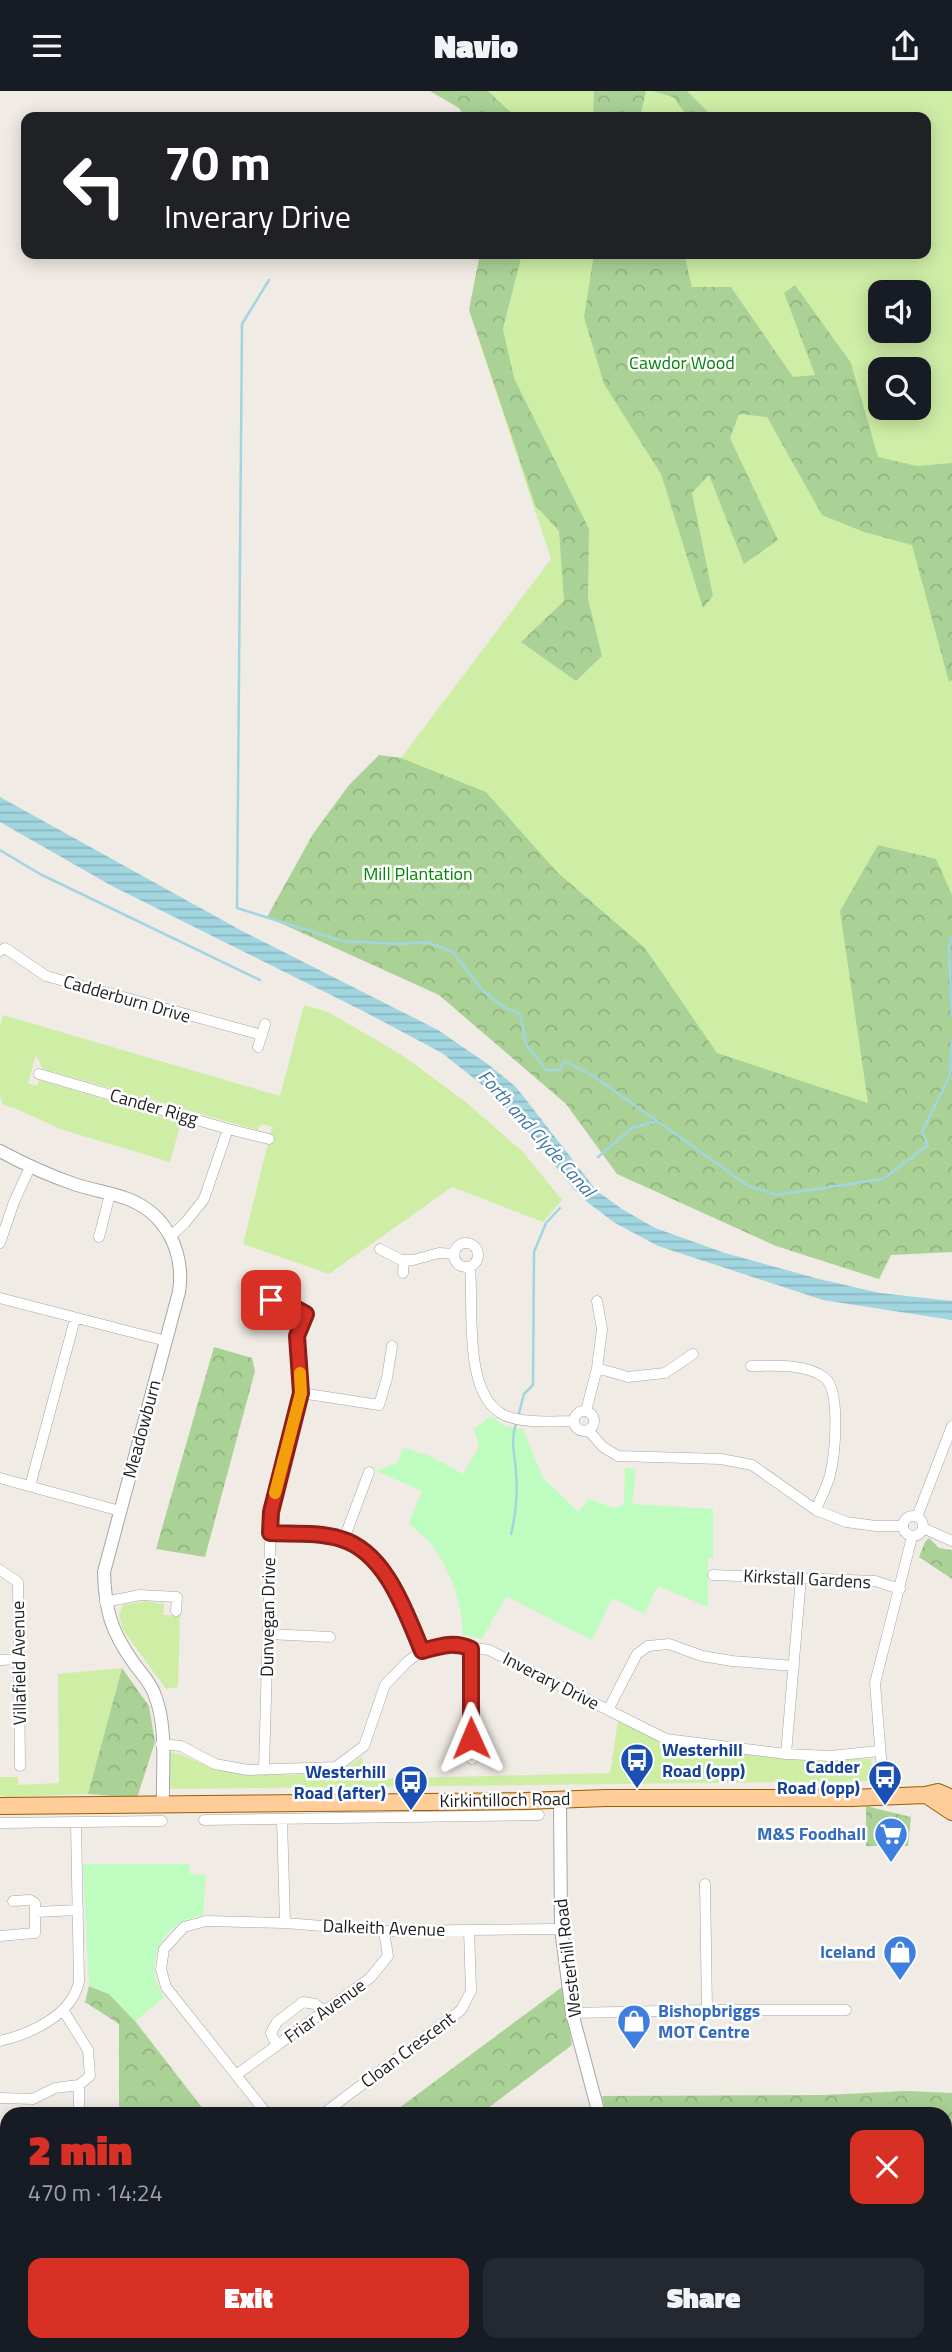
<!DOCTYPE html>
<meta charset="utf-8">
<style>
:root{--surface:#171b24;--page:#242831;--text:#f1f3f6;--muted:#9ea1a6;--accent:#d93025}
body{margin:0;font-family:"Titillium Web",sans-serif;background:var(--page);color:var(--text);height:100vh;display:flex;flex-direction:column;font-size:26px;white-space:nowrap}
*{box-sizing:border-box;margin:0}
p{font-size:23px;color:var(--muted)}
.icon{flex:none;width:38px;height:38px;fill:none;stroke:currentColor;stroke-width:2;stroke-linecap:round;stroke-linejoin:round}
.map{position:relative;flex:1;overflow:hidden}
.drawer{position:absolute;left:0px;top:2016px;width:952px;height:245px;display:flex;flex-direction:column;background:var(--surface);border-radius:21px 21px 0 0;box-shadow:0 4px 18px #0003}
.drawer>*{flex:none}
.hud{position:absolute;left:21px;top:21px;width:910px;height:147px;border-radius:14px;box-shadow:0 4px 18px #0003;background:#202124;color:#fff;overflow:hidden}
.controls{position:absolute;left:868px;top:189px;display:grid;gap:14px}
.controls a{display:grid;place-items:center;width:63px;height:63px;border-radius:14px;background:var(--surface);box-shadow:0 4px 18px #0003;font-size:35px}
.pin{position:absolute;display:grid;place-items:center;width:60px;height:60px;color:#fff;margin:-30px;border-radius:14px;box-shadow:0 4px 10px #0006}
.me{position:absolute;width:77px;margin:-38px;rotate:359deg;stroke-linejoin:round;filter:drop-shadow(0 0 5px #0008)}
.turn{display:flex;align-items:center;gap:24px;height:147px;padding:0 28px;font-size:32px}
.turn .icon{width:91px;height:91px;stroke-width:2.5}
.turn b{display:block;font-size:49px;line-height:60px}
.round{display:grid;place-items:center;flex:none;width:74px;height:74px;border-radius:14px;background:var(--page)}
.headline{display:flex;align-items:center;justify-content:space-between;height:119px;padding:0 28px}
h1{font-size:42px;font-weight:800;line-height:52px;color:var(--accent)}
.button{display:flex;gap:14px;margin-top:auto;padding:14px 28px}
.button a{flex:1;height:80px;border-radius:14px;background:var(--accent);color:#fff;font-size:28px;font-weight:800;line-height:80px;text-align:center}
.button a+a{background:var(--page);color:var(--text)}
header{display:flex;justify-content:space-between;align-items:center;height:91px;padding:0 28px;background:var(--surface);font-size:32px;font-weight:800}
.map>svg:first-child{display:block}
.grass{fill:#ceeea6;fill-rule:evenodd}
.forest{fill:url(#forest-crowns)}
.park{fill:#befdbf}
.water{fill:url(#water-rules)}
.lines{fill:none;stroke-linecap:round;stroke-linejoin:round}
.stream{stroke:#a1d6e1;stroke-width:2.5}
.minor-casing{stroke:#a6a6a6;stroke-width:11}
.tertiary-casing{stroke:#a6a6a6;stroke-width:14}
.primary-casing{stroke:#995d00;stroke-width:18}
.minor{stroke:#fff;stroke-width:10}
.tertiary{stroke:#fff;stroke-width:12}
.primary{stroke:#ffcd9a;stroke-width:16}
.route-casing{stroke:#8d1f18;stroke-width:18}
.route{stroke:#d93025;stroke-width:12}
.slow{stroke:#f59e0b;stroke-width:12}
.labels{text-anchor:middle;stroke-width:5;stroke-linejoin:round;paint-order:stroke}
.park-label{font-size:18px;fill:#048607;stroke:#fff}
.street-label{font-size:18px;fill:#1f1f1f;stroke:#fff}
.transit-label{font-size:18px;font-weight:bold;fill:#164399;stroke:#fff;text-anchor:end}
.shop-label{font-size:18px;font-weight:bold;fill:#366cbe;stroke:#fff;text-anchor:end}
.water-label{font-size:19px;font-style:italic;fill:#3f78a5;stroke:#fff}
</style>
<header><svg class="icon" aria-label="menu" viewBox="0 0 24 24"><path d="M4 6h16M4 12h16M4 18h16"/></svg>Navio<svg class="icon" aria-label="share" viewBox="0 0 24 24"><path d="M12 15V3M7 8l5-5 5 5M5 13v7h14v-7"/></svg></header>
<div class="map">
<svg width="952" height="2261" viewBox="0 0 952 2261">
<defs>
<pattern id="forest-crowns" width="20" height="18" patternUnits="userSpaceOnUse" patternTransform="scale(1.75)"><rect width="20" height="18" fill="#abd296"/><path d="M2 6a3 3 0 1 1 6 0M12 15a3 3 0 1 1 6 0" fill="none" stroke="#93b481"/></pattern>
<pattern id="water-rules" width="6" height="5" patternUnits="userSpaceOnUse" patternTransform="scale(1.75)"><rect width="6" height="5" fill="#a1d6e1"/><path d="M0 2.5h6" fill="none" stroke="#8ab7c1"/></pattern>
</defs>
<rect width="100%" height="100%" fill="#f0ebe4"/>
<path class="grass" d="M430,0H952V887L869,1015L709,972L401,667L551,468L469,219L480,163H926V26H465L459,17ZM880,201H919V240H880ZM880,278H919V317H880Z
M304,914L328,921L402,964L467,1012L523,1061L562,1109L543,1131L452,1096L329,1183L243,1153L272,1036L262,1033L257,1039L43,978L36,964L28,992L37,995L39,989L181,1031L170,1071L60,1038L17,1018L3,1014L0,1005V935L3,924L280,1005Z
M146,1510L164,1513L163,1524L180,1525L178,1596L166,1598L123,1539L119,1524L123,1514Z
M122,1577L88,1703L8,1706L0,1704V1686H18V1694L59,1692L58,1583Z
M618,1630L666,1652L785,1668H871L874,1690L170,1698V1661C185,1663 195,1671 210,1676C233,1684 308,1686 333,1681C344,1679 353,1672 362,1666L365,1688L610,1682Z
M13,2254H186L187,2261H2Z"/>
<path class="forest" d="M430,0H488L516,26H465L459,17Z
M594,0H646L640,26H593Z
M653,0H687L713,26H688L673,6Z
M480,163H522L503,238L514,287L589,438L588,508L602,565L576,590L521,551L564,510L559,440L535,414L469,219Z
M594,163H684L692,196H731L793,286L815,284L784,202L795,194L851,272L878,366L917,375L952,372V589L949,591L912,454L864,441L822,424L767,326L739,323L730,347L778,449L744,473L709,384L692,402L713,505L703,517L661,383L604,293L584,226Z
M379,664L401,667L486,701L557,781L645,857L717,962L868,1012L840,820L878,754L936,768L952,804V1161L891,1164L879,1188L776,1155L617,1083L566,1013L439,904L267,826L313,743L349,694Z
M214,1256L252,1267L255,1280L205,1466L156,1458Z
M929,1447L939,1457L952,1459V1488L919,1466L925,1451Z
M122,1577L149,1615L155,1651L137,1707L88,1703Z
M866,1715L911,1726L908,1755H866Z
M89,1895L109,1903L135,1930L207,2023H119V1933L85,1911Z
M562,1896L572,1954L480,2023H391Z
M907,2000L952,2002V2261H763V2254H945V2023H606L602,2005L824,2004Z
M0,2043L7,2044V2254H13L2,2261Z
M186,2254H354L359,2261H187Z"/>
<path class="park" d="M491,1325L504,1335L523,1338L543,1387L578,1421L589,1408L614,1417L624,1413L625,1377L636,1378L632,1413L713,1418V1467H708V1516L658,1495L644,1523L612,1507L592,1549L506,1505L482,1548L463,1544C462,1513 452,1482 433,1456C427,1447 417,1440 409,1433L422,1400L376,1380L397,1372L403,1357L430,1365L463,1383L479,1356L474,1338Z
M83,1773H189L190,1783L206,1784L203,1825C173,1827 151,1854 155,1885C156,1892 161,1900 164,1906L135,1930L109,1903L89,1895Z"/>
<path class="water" d="M0,706L242,840L438,939L489,974L516,996L597,1100L622,1118L655,1137L725,1162L819,1188L880,1202L952,1210V1229L823,1209L658,1155L615,1132L587,1111L572,1096L519,1029L482,994L442,962L363,920L112,795L0,731Z"/>
<g class="lines">
<path class="stream" d="M269,189L242,233L237,817L342,850L399,853L427,851L453,861L481,898L505,917L520,923L526,953L546,979H560L564,970L592,984L657,1030
M0,759L40,783L260,889
M952,846L949,856L952,926
M598,1066L632,1037L657,1030L747,1094L776,1104L883,1088L928,1054L922,1041L950,984L952,949
M518,1326L524,1303L533,1294L534,1161L546,1132L560,1117
M511,1443C516,1422 518,1403 516,1382C515,1361 510,1353 516,1332"/>
<g class="minor-casing">
<path id="minor" d="M0,860L5,857L46,885L262,944
M258,956L265,933
M39,983L228,1038L269,1048
M171,1145L185,1132L204,1108L228,1038
M99,1146L110,1103
M454 1164a12 12 0 1 1 24 0a12 12 0 1 1-24 0Z
M0,1152L14,1111L30,1076
M380,1158L401,1169H413L439,1162L454,1163
M470,1176C474,1214 462,1304 504,1324C524,1333 553,1330 574,1330
M403,1182L404,1169
M256,1206L287,1212L306,1223L297,1245L301,1302L271,1421L264,1679
M0,1207L166,1250
M751,1275C774,1275 806,1272 825,1287C841,1300 835,1365 830,1384C827,1396 820,1408 816,1419
M597,1277L628,1286L665,1282L693,1263
M301,1302L379,1314L387,1287L392,1255
M586,1320L597,1277L602,1238L597,1210
M574 1330a10 10 0 1 1 20 0a10 10 0 1 1-20 0Z
M588,1339L603,1356L618,1365L721,1368L752,1374L816,1419L846,1431L876,1435H903
M0,1387L120,1420
M30,1395L75,1228
M903 1435a10 10 0 1 1 20 0a10 10 0 1 1-20 0Z
M917,1426L952,1335
M923,1437L952,1450
M270,1442C293,1443 319,1441 341,1448C386,1460 406,1522 422,1560
M344,1448L369,1381
M0,1479L18,1491L20,1675
M713,1484L875,1490L900,1498
M105,1511L140,1504L177,1506L176,1520
M268,1543L330,1546
M471,1558L472,1668
M0,1569L20,1568
M608,1619L637,1563L648,1555L669,1553L702,1565L732,1570L794,1575
M161,1653L181,1655L215,1673L248,1679L336,1676L364,1655L385,1594L407,1571L422,1560L450,1553L489,1559L666,1648L786,1663L830,1665L879,1660
M786,1663L801,1487
M884,1704L875,1592L912,1446
M282,1728L285,1832
M204,1729L539,1724
M0,1732L162,1730
M705,1793L707,1919
M13,1810L30,1809L35,1812V1821
M0,1845L35,1842V1821L78,1819
M572,1922L707,1919H846
M0,1950C30,1943 73,1924 79,1890L76,1733
M277,1955L271,1942L277,1931L303,1911L315,1913L324,1920
M236,1984L370,1887L388,1865L384,1840
M79,1994V2023
M0,2007L33,2008L55,1997L79,1994L90,1985L88,1959L63,1919
M267,2023L166,1896L161,1878L164,1858L184,1836L206,1830L285,1832L384,1840L561,1838
M323,2023L461,1919L471,1900L469,1839"/>
</g>
<g class="tertiary-casing">
<path id="tertiary" d="M0,1060C24,1073 48,1084 74,1093C91,1099 109,1101 125,1107C166,1121 185,1161 179,1201L104,1481C105,1519 111,1540 133,1571C140,1581 150,1591 154,1602C168,1634 162,1679 163,1713
M560,1709L561,1838L572,1922L599,2023
M674,2254L676,2261"/>
</g>
<g class="primary-casing">
<path id="primary" d="M928,1705L952,1721
M0,1715L525,1710L606,1707H851L925,1704L938,1701L952,1707"/>
</g>
<use href="#minor" class="minor"/>
<use href="#tertiary" class="tertiary"/>
<use href="#primary" class="primary"/>
</g>
<g class="lines">
<g class="route-casing">
<path id="route" d="M271,1209L286,1212L306,1223L297,1245L301,1302L271,1421L270,1442C293,1443 319,1441 341,1448C386,1461 406,1522 422,1560C440,1555 454,1550 471,1558V1647"/>
</g>
<use href="#route" class="route"/>
<path class="slow" d="M275,1402L301,1302L300,1282"/>
</g>
<defs>
<g id="bus-pin" transform="scale(1.75)"><path d="M0 17L-7.5 6A9.5 9.5 0 1 1 7.5 6Z" fill="#1a4fb4" stroke="#fff"/><path d="M-5-6H5V4H4V6H2V4H-2V6H-4V4H-5ZM-3.5-4V0h7V-4ZM-3.5 1.2v1.5H-2V1.2ZM2 1.2v1.5H3.5V1.2Z" fill="#fff"/></g>
<g id="supermarket-pin" transform="scale(1.75)"><path d="M0 17L-7.5 6A9.5 9.5 0 1 1 7.5 6Z" fill="#3f7fe0" stroke="#fff"/><path d="M-6-5.5h2.5l.6 2H6L4.5 2H-2.5L-4.4-4H-6ZM-1.5 3.2a1.3 1.3 0 1 0 .1 0ZM3 3.2a1.3 1.3 0 1 0 .1 0Z" fill="#fff"/></g>
<g id="shop-pin" transform="scale(1.75)"><path d="M0 17L-7.5 6A9.5 9.5 0 1 1 7.5 6Z" fill="#3f7fe0" stroke="#fff"/><path d="M-5-2.5h2.3a2.7 3.5 0 0 1 5.4 0H5L5.5 6h-11ZM-1.5-2.5h3a1.5 2.3 0 0 0-3 0Z" fill="#fff"/></g>
</defs>
<g fill-rule="evenodd">
<use href="#bus-pin" x="637" y="1669"/>
<use href="#bus-pin" x="885" y="1686"/>
<use href="#bus-pin" x="411" y="1691"/>
<use href="#supermarket-pin" x="891" y="1743"/>
<use href="#shop-pin" x="900" y="1861"/>
<use href="#shop-pin" x="634" y="1930"/>
</g>
<g class="labels">
<g class="park-label">
<text x="682" y="278">Cawdor Wood</text>
<text x="418" y="789">Mill Plantation</text>
</g>
<g class="street-label">
<text transform="translate(127 908) rotate(16)" y="6">Cadderburn Drive</text>
<text transform="translate(154 1016) rotate(16)" y="6">Cander Rigg</text>
<text transform="translate(142 1338) rotate(-75)" y="6">Meadowburn</text>
<text transform="translate(807 1488) rotate(3)" y="6">Kirkstall Gardens</text>
<text transform="translate(268 1526) rotate(-89)" y="6">Dunvegan Drive</text>
<text transform="translate(19 1572) rotate(-91)" y="6">Villafield Avenue</text>
<text transform="translate(551 1590) rotate(27)" y="6">Inverary Drive</text>
<text transform="translate(505 1709) rotate(-1)" y="6">Kirkintilloch Road</text>
<text transform="translate(384 1837) rotate(2)" y="6">Dalkeith Avenue</text>
<text transform="translate(568 1867) rotate(-97)" y="6">Westerhill Road</text>
<text transform="translate(325 1920) rotate(-36)" y="6">Friar Avenue</text>
<text transform="translate(408 1959) rotate(-37)" y="6">Cloan Crescent</text>
</g>
<g class="transit-label">
<text x="662" y="1665" text-anchor="start">Westerhill<tspan x="662" dy="21">Road (opp)</tspan></text>
<text x="860" y="1682">Cadder<tspan x="860" dy="21">Road (opp)</tspan></text>
<text x="386" y="1687">Westerhill<tspan x="386" dy="21">Road (after)</tspan></text>
</g>
<g class="shop-label">
<text x="866" y="1749">M&amp;S Foodhall</text>
<text x="876" y="1867">Iceland</text>
<text x="658" y="1926" text-anchor="start">Bishopbriggs<tspan x="658" dy="21">MOT Centre</tspan></text>
</g>
<g class="water-label">
<text transform="translate(537 1042) rotate(48)" y="7">Forth and Clyde Canal</text>
</g>
</g>
</svg>
<div class="controls">
<a><svg class="icon" aria-label="sound" viewBox="0 0 24 24"><path d="M4 9h4l5-4v14l-5-4H4zM17 9q2 3 0 6"/></svg></a>
<a><svg class="icon" aria-label="search" viewBox="0 0 24 24"><circle cx="10" cy="10" r="6"/><path d="M15 15l6 6"/></svg></a>
</div>
<div class="pin" style="left:271px;top:1209px;background:#d93025"><svg class="icon" aria-label="arrive" viewBox="0 0 24 24"><path d="M6 21V4h12l-3 4 3 4H6"/></svg></div>
<svg class="me" style="left:471px;top:1647px" viewBox="-20 -20 40 40"><path d="M0-17L14 15 0 8-14 15z" fill="#d93025" stroke="#fff" stroke-width="4"/></svg>
<div class="hud">
<div class="turn"><svg class="icon" aria-label="left" viewBox="0 0 24 24"><path d="M17 20v-9H6M10 6l-5 5 5 5"/></svg><div><b>70 m</b>Inverary Drive</div></div>
</div>
<section class="drawer">
<div class="headline"><div><h1>2 min</h1><p>470 m · 14:24</p></div><a class="round" style="background:#d93025;color:#fff"><svg class="icon" aria-label="close" viewBox="0 0 24 24"><path d="M6 6l12 12M18 6L6 18"/></svg></a></div>
<div class="button"><a>Exit</a><a>Share</a></div>
</section>
</div>
